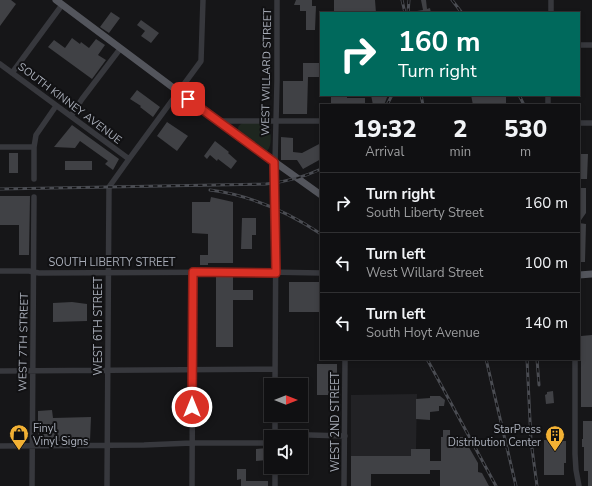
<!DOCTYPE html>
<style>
:root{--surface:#101012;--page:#19191b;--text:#f1f3f6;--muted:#9c9d9f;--line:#303032}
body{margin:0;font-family:"Nunito Sans",sans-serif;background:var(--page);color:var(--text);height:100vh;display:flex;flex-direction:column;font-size:15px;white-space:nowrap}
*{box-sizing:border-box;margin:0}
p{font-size:13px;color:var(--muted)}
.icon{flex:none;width:22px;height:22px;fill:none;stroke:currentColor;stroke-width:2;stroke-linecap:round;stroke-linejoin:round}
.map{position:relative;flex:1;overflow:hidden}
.sheet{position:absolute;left:320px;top:104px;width:260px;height:256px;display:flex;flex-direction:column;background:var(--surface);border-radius:0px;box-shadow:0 2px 6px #0003,0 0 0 1px var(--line)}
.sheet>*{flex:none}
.top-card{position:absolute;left:320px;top:12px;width:260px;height:84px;border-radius:0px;box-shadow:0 2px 6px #0003,0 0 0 1px var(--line);background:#00695c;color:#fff;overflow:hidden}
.needle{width:26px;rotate:90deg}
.tools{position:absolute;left:264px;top:378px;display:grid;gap:8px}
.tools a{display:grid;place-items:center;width:44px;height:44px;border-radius:0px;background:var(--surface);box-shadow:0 2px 6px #0003,0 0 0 1px var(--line);font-size:20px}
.pin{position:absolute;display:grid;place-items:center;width:34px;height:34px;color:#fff;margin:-17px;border-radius:8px;box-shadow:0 2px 6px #0006}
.me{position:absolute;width:44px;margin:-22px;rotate:0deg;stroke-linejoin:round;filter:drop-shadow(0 0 3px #0008)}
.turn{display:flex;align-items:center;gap:14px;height:84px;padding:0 12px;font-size:18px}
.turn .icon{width:52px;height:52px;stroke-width:2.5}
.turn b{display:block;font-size:28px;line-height:34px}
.eta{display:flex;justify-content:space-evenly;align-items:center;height:68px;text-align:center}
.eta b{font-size:24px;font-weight:800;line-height:28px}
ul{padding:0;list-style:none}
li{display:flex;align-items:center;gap:12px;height:60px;padding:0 12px;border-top:1px solid var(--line)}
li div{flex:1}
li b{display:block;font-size:15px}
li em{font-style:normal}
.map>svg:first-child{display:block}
.built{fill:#222225}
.green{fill:#1e261f}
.building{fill:#404145}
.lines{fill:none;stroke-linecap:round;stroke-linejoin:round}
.minor{stroke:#37383d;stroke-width:5.5}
.major{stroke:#53555c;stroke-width:7}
.rail-casing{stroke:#4a4c52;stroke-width:3}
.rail{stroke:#111113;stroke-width:1.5;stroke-dasharray:4.5;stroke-linecap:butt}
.route-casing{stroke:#8d1f18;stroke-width:10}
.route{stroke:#d93025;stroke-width:7}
.labels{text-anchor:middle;stroke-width:4;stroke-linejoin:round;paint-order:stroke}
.street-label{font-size:11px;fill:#a8adb8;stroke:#111113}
.poi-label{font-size:11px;fill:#a8adb8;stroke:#111113;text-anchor:start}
</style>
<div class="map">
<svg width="592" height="486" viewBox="0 0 592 486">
<rect width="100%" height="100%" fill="#161618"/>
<path class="built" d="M417,394L416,449H411V456H351V395Z"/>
<path class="green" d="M243,123H268L270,125C270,133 273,145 267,151H264L238,130C238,126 239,125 243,123Z"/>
<path class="building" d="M0,0H11L16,4L0,26Z
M296,0H312V6H316L315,30H306V11H300V5H294Z
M334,0H375L376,13H334Z
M421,0H426L427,9L430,8L431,13H417V11L423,10Z
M111,12L120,18L109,33L100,27Z
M141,20L159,33L151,43L141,36L145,31L137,25Z
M72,38L80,44L81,42L89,48L96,39L105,45L98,55L106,60L92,79L48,47L54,40L65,48Z
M303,63H321V77H308L307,114H283V81H303Z
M137,90L160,107L153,117L140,107L141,106L130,99Z
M331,95H347V98H365V105H331Z
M371,95H388L384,105H373Z
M471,95H506V105H473Z
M167,122L188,136L177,151L157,136Z
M72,125L119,159L113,170L105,164L108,161L80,141L75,148L54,147Z
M281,137L293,138V152L302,153L321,143V159L303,169L297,160H281Z
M215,141L229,152L228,153L237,161L231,169L218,159L217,161L210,155L207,159L204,156Z
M9,153H18V173H9Z
M579,154H588L587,179H579Z
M65,161H92V170H65Z
M579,188H586V213L579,223Z
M0,196H30L29,255H19V225H0Z
M211,197L233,202V263H208V265H200V255H208V234L192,233V202H210Z
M242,218H256V235H252V249H241Z
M579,223L586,224L585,262H579Z
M216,277H233V290H253V300H233V347H216Z
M289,282H320V312H289Z
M72,302L87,304V321L53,322V303Z
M592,335V407H581V336Z
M317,364H337V395H317Z
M553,391L554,403L546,404L545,395L547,394V392Z
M430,396H440L445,400L444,406H439V411L430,412V420L416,419V399L430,398Z
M52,410L53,418L91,417L90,441H38V411Z
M583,421H592V486H588V471H584V447H582V439H583Z
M443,430H450V437H463L478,463V472L482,473L489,486H440V470H430V474H371V486H351V456H411V449H430V461H441V437H443Z
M544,440L566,441V463H564V475H544Z
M301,442H305L306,472L283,473V467H301Z
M267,448V460L256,461V449Z
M237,469H246V481H268V486H241V479L237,480Z"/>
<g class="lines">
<path class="minor" d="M551,13V0
M579,45H592
M0,64L129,159
M12,73L62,5
M548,105V95
M71,116L82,99L120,49
M217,121H321
M579,123H592
M0,147H34
M34,179V147L36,135L56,106
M0,271H29L39,273L267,272L321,273
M575,359V454L576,470L579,486
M0,371L275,369
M275,385L276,209L275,162L277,81V0
M275,434L345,436
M275,437V415
M0,446L144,445L192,443H271
M275,467V486
M32,486L34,197
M107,486L109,187L129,159L201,61L203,0
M192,486L193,273
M344,486L345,359"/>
<path class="major" d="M56,0L223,125L321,195
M579,275L592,274"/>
<g class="rail-casing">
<path id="rail" d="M402,0L405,13
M452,0L462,13
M408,13L409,0
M421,95L423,105
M519,95L524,105
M387,105L392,95
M0,189L266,184C285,182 304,177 321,169
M210,190C249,195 288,212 321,234
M427,359L496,486
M486,359L516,486
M527,359L531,441L537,486
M537,359L539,385"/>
</g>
<use href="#rail" class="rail"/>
</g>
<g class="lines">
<g class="route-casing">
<path id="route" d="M188,99L274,162L276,273L193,272L192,407"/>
</g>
<use href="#route" class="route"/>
</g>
<defs>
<g id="shop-pin" transform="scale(1)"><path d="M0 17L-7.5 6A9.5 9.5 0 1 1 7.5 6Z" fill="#f2b134" stroke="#111113"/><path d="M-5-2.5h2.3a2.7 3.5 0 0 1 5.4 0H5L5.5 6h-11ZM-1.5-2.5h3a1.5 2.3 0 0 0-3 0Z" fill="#111"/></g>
<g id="building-pin" transform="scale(1)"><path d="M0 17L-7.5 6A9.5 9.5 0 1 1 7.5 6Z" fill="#f2b134" stroke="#111113"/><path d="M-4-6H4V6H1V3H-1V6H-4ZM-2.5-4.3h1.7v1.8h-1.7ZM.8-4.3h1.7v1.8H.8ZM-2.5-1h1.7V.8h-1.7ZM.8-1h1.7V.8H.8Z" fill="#111"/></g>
</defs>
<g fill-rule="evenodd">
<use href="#shop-pin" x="19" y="434"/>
<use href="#building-pin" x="555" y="435"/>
</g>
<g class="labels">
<g class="street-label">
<text transform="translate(266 72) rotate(-89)" y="4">WEST WILLARD STREET</text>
<text transform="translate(70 103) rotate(37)" y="4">SOUTH KINNEY AVENUE</text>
<text x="112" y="266">SOUTH LIBERTY STREET</text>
<text transform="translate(98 326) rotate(-90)" y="4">WEST 6TH STREET</text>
<text transform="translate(23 342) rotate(-89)" y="4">WEST 7TH STREET</text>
<text transform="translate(335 422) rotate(-90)" y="4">WEST 2ND STREET</text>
</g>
<g class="poi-label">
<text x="33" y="432">Finyl<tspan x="33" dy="13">Vinyl Signs</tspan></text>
<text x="541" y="433" text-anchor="end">StarPress<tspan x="541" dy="13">Distribution Center</tspan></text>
</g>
</g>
</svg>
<div class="tools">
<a><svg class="needle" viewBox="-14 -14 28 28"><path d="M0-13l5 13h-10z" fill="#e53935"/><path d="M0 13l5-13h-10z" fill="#9c9d9f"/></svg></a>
<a><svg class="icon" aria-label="sound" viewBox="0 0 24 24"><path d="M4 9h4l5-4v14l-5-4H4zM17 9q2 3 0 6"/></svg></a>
</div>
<div class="pin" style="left:188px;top:99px;background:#d93025"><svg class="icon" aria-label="arrive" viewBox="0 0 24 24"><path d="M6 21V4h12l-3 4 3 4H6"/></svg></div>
<svg class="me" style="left:192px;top:407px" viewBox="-20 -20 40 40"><circle r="17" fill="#d93025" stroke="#fff" stroke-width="3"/><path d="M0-11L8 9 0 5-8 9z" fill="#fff"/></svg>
<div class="top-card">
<div class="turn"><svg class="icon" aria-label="right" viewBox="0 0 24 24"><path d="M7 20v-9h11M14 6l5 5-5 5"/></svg><div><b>160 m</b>Turn right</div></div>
</div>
<section class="sheet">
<div class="eta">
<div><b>19:32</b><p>Arrival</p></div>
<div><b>2</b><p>min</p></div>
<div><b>530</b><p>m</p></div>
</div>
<ul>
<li><svg class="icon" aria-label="right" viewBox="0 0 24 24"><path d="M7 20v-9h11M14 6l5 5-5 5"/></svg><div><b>Turn right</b><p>South Liberty Street</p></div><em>160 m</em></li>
<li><svg class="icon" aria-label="left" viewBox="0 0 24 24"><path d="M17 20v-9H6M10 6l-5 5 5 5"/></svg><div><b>Turn left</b><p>West Willard Street</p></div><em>100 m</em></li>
<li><svg class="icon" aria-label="left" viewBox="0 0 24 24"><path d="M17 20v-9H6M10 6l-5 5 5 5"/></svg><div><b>Turn left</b><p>South Hoyt Avenue</p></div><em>140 m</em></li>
</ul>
</section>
</div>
